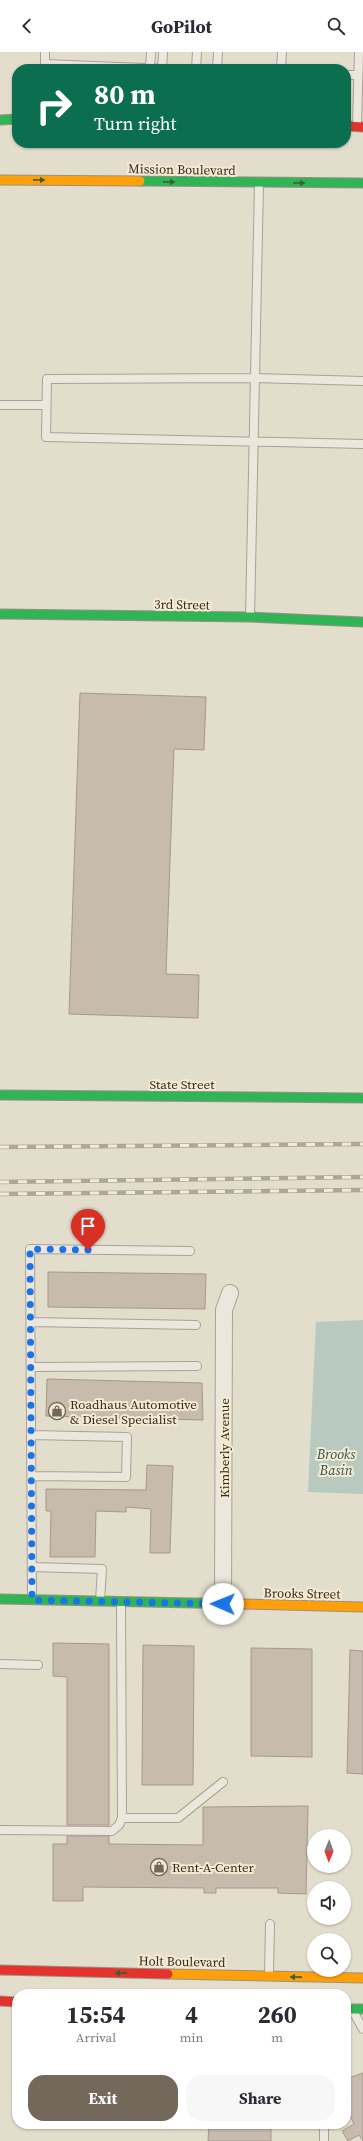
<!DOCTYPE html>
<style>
:root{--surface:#fff;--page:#f7f7f7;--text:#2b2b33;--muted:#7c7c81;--accent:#73695b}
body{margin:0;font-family:"Source Serif 4",serif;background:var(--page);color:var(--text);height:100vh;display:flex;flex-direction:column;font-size:15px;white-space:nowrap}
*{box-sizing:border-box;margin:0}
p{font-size:13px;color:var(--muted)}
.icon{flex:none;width:22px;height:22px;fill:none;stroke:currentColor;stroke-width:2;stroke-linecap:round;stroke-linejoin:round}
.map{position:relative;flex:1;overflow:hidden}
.panel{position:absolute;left:12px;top:1937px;width:339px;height:140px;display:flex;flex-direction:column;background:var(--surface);border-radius:16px;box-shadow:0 1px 3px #0004}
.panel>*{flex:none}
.banner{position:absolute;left:12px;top:12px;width:339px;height:84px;border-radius:16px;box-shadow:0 1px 3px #0004;background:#0b6e4f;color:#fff;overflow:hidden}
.needle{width:26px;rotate:181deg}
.buttons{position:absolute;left:307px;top:1777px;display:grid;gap:8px}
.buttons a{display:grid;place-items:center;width:44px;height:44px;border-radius:50%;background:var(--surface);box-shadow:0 1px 3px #0004;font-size:20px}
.pin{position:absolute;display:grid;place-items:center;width:34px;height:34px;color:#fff;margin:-41px -17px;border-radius:50% 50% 50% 0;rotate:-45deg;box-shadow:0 0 4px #0007}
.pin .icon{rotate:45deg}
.me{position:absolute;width:44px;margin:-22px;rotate:271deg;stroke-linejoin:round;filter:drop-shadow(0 0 3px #0008)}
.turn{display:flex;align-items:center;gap:14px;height:84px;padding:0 16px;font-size:18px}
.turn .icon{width:52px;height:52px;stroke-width:2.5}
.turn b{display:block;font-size:28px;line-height:34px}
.eta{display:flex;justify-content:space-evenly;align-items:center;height:68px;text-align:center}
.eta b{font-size:24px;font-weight:700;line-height:28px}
.cta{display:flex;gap:8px;margin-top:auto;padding:8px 16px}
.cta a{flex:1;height:46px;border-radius:16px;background:var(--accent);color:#fff;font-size:16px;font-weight:700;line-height:46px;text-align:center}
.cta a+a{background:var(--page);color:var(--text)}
header{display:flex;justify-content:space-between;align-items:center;height:52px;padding:0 16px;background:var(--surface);font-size:18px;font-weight:700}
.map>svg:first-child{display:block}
.water{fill:#b8c9bf}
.building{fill:#c7bbad;stroke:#a3998c}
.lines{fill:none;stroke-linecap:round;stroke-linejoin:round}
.lane-casing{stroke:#a8a296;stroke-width:10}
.street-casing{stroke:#a8a296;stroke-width:18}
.fast-casing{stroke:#989185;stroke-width:11}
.slow-casing{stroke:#989185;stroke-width:11}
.jam-casing{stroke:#989185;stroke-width:11}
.lane{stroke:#ece7dd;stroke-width:8}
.street{stroke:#ece7dd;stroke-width:16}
.fast{stroke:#30b455;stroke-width:9}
.slow{stroke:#ff9f0a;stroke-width:9}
.jam{stroke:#e5322d;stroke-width:9}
.rail-casing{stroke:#aba79e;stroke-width:4.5}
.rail{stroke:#f5ebd2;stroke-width:3;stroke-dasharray:9;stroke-linecap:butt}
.oneway{fill:#346134}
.route{stroke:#1a73e8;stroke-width:7;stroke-dasharray:0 12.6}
.labels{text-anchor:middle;stroke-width:4;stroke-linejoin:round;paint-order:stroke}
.street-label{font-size:13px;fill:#372a1e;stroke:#f5ebd2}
.poi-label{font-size:13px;fill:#372a1e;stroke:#f5ebd2;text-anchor:start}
.water-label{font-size:14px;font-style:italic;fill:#2d5755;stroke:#f5ebd2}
</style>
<header><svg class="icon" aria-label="back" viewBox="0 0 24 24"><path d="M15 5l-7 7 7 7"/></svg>GoPilot<svg class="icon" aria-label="search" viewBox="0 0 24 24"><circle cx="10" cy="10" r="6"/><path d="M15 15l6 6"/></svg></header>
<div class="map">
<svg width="363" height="2089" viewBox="0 0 363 2089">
<rect width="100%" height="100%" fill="#e3ddcc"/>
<path class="water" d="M363,1268V1442L308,1440L316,1270Z"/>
<path class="building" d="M80,641L206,645L204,698L174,697L166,922L199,923L198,966L69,962Z
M48,1220L206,1222L205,1257L48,1255Z
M47,1327L202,1331L203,1368L46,1364Z
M147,1413L173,1414L170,1501H150L151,1457L126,1455V1460L96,1459L95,1505H50L51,1459H46V1437L146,1438Z
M53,1591L109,1592V1773H67V1625L53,1624Z
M143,1593L194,1594L193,1733H142Z
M251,1596L312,1597V1705L251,1704Z
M350,1598L363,1599V1722L347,1721Z
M308,1754L306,1842L278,1841V1836H216V1841H204V1836L83,1835V1849H53V1792H67V1784H109V1792L203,1793V1755Z
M363,2021V2089L359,2083L348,2089L342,2079L354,2072L346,2054V2051L351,2048L346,2035V2027Z
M209,2072H271V2089H208Z"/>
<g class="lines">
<g class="lane-casing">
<path id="lane" d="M45,0V12L169,17
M150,15L151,0
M162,17L163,0
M196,17L197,0
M217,17L218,0
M281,17L282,0
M346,23H358
M357,74L359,0
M363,329L254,326L47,327L46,385L363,392
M0,353H46
M250,565L259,131
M31,1270L196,1273
M31,1315L197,1314
M31,1383L127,1385L126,1425L32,1424
M32,1515L102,1517L100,1549
M32,1547L30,1197L190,1199
M0,1612L38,1613
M122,1766H178L223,1730
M0,1778L112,1779L119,1773L122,1766L121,1551
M269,1923L270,1872
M353,1959L363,1977
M324,2089V2072"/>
</g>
<g class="street-casing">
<path id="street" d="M223,1552L224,1258L230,1241"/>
</g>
<g class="fast-casing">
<path id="fast" d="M0,68L17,67
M140,129L363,131
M0,562L250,565L363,570
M0,1043L363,1046
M0,1547L243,1552
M346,1957H363"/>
</g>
<g class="slow-casing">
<path id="slow" d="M0,128L140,129
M243,1552L363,1555
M168,1922L363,1926"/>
</g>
<g class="jam-casing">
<path id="jam" d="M346,74L363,75
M0,1918L168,1922
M0,1949L17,1950"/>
</g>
<use href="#lane" class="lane"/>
<use href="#street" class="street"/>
<use href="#fast" class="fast"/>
<use href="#slow" class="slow"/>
<use href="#jam" class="jam"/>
<g class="rail-casing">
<path id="rail" d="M0,1095L363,1092
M0,1130L363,1125
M0,1142L363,1138"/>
</g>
<use href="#rail" class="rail"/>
</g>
<defs><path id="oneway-solid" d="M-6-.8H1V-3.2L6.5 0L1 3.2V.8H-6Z"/></defs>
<g class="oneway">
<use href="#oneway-solid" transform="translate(39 128) rotate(1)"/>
<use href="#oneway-solid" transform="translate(169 130) rotate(1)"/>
<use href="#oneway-solid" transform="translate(299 131)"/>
<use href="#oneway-solid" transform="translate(121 1921) rotate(-179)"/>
<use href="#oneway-solid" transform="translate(296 1925) rotate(-179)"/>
</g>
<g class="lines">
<path class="route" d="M88,1198L30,1197L32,1548L223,1552"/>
</g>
<defs>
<g id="shop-ring" transform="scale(0.9)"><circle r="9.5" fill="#f5ebd2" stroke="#73695b" stroke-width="1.5"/><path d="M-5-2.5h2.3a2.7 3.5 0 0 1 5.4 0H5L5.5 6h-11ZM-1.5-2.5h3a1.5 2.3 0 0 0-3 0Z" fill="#73695b"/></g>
</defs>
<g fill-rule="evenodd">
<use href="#shop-ring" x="57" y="1359"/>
<use href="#shop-ring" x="159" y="1815"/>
</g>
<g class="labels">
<g class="street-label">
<text transform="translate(182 117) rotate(1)" y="5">Mission Boulevard</text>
<text transform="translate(182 552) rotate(1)" y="5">3rd Street</text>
<text x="182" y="1037">State Street</text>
<text transform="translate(224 1396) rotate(-90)" y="5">Kimberly Avenue</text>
<text transform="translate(302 1541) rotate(1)" y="5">Brooks Street</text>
<text transform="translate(182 1909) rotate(1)" y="5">Holt Boulevard</text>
</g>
<g class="poi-label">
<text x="70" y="1357">Roadhaus Automotive<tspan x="70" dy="15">&amp; Diesel Specialist</tspan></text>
<text x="172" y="1820">Rent-A-Center</text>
</g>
<g class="water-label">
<text x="336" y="1407">Brooks<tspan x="336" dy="16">Basin</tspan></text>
</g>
</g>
</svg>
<div class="buttons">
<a><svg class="needle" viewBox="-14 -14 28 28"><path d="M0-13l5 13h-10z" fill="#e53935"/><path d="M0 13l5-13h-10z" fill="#7c7c81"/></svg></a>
<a><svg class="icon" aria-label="sound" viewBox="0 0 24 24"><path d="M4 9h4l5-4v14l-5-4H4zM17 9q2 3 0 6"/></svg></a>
<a><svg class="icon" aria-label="search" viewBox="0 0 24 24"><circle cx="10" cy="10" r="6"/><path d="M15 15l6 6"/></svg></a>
</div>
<div class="pin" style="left:88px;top:1198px;background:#d93025"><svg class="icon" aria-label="arrive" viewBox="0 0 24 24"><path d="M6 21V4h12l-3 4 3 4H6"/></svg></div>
<svg class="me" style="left:223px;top:1552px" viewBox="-20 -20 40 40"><circle r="19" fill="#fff"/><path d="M0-13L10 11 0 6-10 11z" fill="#1a73e8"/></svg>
<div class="banner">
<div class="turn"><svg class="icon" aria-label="right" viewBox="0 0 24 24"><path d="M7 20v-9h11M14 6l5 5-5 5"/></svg><div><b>80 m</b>Turn right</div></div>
</div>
<section class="panel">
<div class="eta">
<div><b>15:54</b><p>Arrival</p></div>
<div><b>4</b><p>min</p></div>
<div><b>260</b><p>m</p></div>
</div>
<div class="cta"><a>Exit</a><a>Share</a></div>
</section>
</div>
